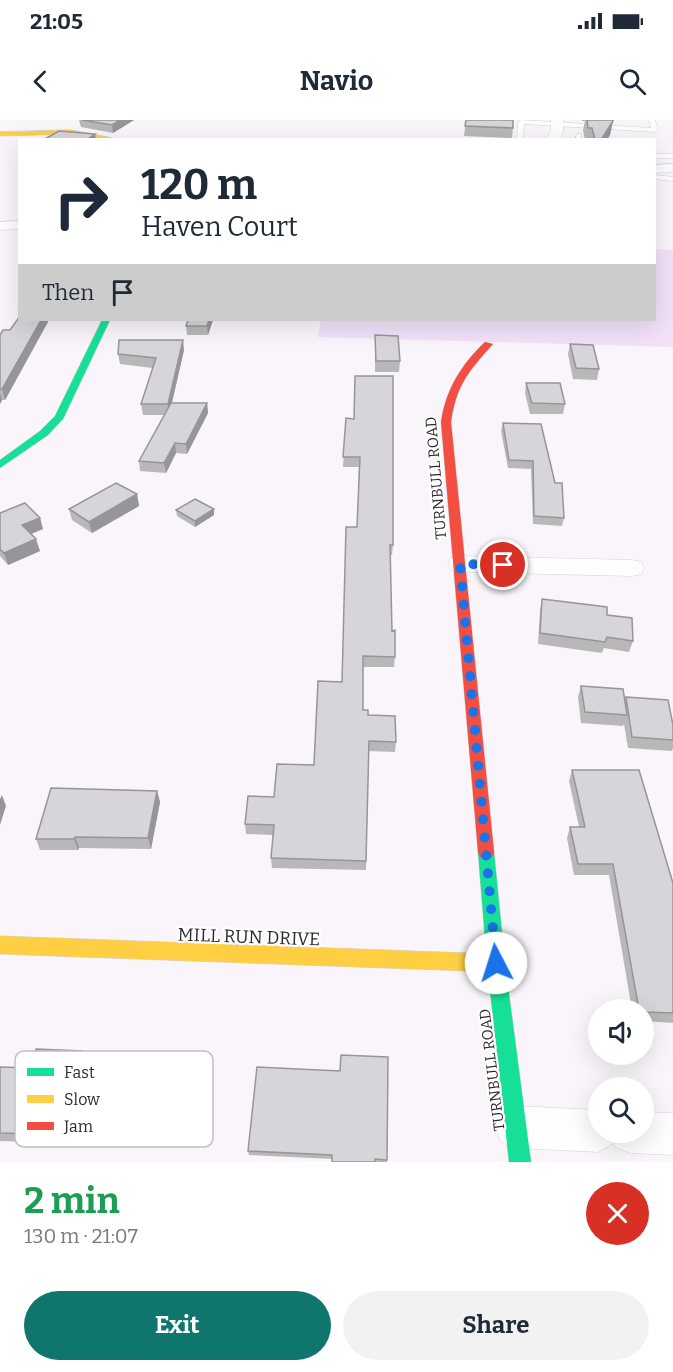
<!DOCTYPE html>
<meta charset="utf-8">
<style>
:root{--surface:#fff;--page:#f2f2f3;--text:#1f2937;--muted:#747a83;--accent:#0f766e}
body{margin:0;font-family:Bitter,serif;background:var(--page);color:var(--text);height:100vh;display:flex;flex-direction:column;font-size:22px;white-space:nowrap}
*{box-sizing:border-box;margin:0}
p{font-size:20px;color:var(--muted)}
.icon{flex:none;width:33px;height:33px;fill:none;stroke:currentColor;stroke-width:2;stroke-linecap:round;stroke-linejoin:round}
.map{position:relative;height:1042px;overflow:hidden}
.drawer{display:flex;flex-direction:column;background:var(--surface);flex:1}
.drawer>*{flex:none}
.top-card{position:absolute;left:18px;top:18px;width:638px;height:183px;border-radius:0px;box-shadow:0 6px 24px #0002;background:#fff;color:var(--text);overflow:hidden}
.fabs{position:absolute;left:588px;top:879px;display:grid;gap:12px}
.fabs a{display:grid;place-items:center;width:66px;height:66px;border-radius:50%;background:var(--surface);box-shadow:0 6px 24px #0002;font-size:30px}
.pin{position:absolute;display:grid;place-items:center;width:51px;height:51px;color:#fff;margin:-26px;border:3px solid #fff;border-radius:50%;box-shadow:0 2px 6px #0007}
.me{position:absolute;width:66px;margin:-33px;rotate:355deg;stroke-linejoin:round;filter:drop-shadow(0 0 4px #0008)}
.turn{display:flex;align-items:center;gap:21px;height:126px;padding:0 24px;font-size:27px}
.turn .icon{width:78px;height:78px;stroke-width:2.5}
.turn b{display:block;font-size:42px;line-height:51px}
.then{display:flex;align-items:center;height:57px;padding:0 24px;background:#0003;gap:12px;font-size:22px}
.round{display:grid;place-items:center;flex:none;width:63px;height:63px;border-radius:32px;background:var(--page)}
.overview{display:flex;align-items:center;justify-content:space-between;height:102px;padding:0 24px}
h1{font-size:36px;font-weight:700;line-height:45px;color:#1e9e55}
.cta{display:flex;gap:12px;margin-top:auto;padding:12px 24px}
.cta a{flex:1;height:69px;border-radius:36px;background:var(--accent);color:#fff;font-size:24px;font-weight:700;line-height:69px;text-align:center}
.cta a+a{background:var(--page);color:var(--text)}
.status{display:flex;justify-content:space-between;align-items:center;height:42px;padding:0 30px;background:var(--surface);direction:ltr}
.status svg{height:16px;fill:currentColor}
header{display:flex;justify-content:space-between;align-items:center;height:78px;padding:0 24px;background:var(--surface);font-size:27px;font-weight:700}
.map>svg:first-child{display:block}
.green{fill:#f2e1f9}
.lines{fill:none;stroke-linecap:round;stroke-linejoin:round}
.lane-casing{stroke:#d5d1d6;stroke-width:1}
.street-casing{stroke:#d5d1d6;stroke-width:1}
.fast-casing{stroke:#d5d1d6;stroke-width:1}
.slow-casing{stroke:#d5d1d6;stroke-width:1}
.jam-casing{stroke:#d5d1d6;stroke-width:1}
.lane{fill:#fefefe;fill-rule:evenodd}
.street{fill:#fefefe;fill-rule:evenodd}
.fast{fill:#16e098;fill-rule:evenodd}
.slow{fill:#ffcf43;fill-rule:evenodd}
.jam{fill:#f24e42;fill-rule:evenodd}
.wall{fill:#bab7bb}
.shaded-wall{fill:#979599}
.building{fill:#d8d5da;stroke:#979599;stroke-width:1.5}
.route{stroke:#1a73e8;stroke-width:10;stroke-dasharray:0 18}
.labels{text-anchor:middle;stroke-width:4.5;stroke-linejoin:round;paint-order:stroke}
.street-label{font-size:15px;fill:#2e2a30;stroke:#fff}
.near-street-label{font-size:18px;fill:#2e2a30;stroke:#fff}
.key{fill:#fff;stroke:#c0bfc1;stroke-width:1.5}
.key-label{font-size:16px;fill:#2e2a30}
</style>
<div class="status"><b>21:05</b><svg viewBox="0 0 49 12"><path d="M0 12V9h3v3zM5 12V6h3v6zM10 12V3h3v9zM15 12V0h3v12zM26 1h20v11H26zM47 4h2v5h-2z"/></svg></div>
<header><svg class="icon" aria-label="back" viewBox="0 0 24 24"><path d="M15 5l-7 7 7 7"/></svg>Navio<svg class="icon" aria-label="search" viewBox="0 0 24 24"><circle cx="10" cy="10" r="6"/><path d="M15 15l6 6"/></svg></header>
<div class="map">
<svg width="673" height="1042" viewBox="0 0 673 1042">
<rect width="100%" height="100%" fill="#f9f5fa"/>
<path class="green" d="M654,129L673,130V227L318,217L321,200H654Z"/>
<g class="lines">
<g class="lane-casing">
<path id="lane" d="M521,0L651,8L649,0H655L658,10L655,12L524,4L523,20H517L518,2Z
M577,14H581V20H575Z
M654,34H673V38H654Z
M654,55L673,57V61L654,59Z"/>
</g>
<g class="street-casing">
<path id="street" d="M551,0H563V13L558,20H545L551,12Z
M673,44V52L654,53V45Z
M20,101V109L0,110V102Z
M460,436L632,440L641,442L644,448L641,454L632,456L460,452L451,450L448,444L451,438Z
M516,986L598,990V1012H644V992L673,993V1035L630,1033L615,1027L614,1023L598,1032L516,1028L501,1022L495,1007L501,992Z"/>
</g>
<g class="fast-casing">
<path id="fast" d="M102,200H110L63,299L48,315L0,348V340L40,311L55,296Z
M486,725L492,727L494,732L505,843L531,1042H509L487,843L478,732L480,727Z"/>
</g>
<g class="slow-casing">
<path id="slow" d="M71,10L123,20H106L71,14L0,16V12Z
M0,816L496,834L502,837L505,843L502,849L496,852L0,834Z"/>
</g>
<g class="jam-casing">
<path id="jam" d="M485,222L493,224C469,251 456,265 451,302L494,732L492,737L486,739L480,737L478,732L441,302C446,269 461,245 485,222Z"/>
</g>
<use href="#lane" class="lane"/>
<use href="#street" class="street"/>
<use href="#fast" class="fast"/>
<use href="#slow" class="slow"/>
<use href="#jam" class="jam"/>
</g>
<path class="wall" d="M79,0H134L113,13L81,7Z
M466,0L513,8L512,18L464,16Z
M582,0H613L610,15L607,20H585L583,10L585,1H582Z
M20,200H49L5,280H2L0,284V215L10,210Z
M188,200H213L208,215H187L186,206Z
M375,215L400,241L399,252H375Z
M570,224L599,249L597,260L573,259L568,234Z
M184,230L172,283H207L208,293L187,334L176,333L166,353L140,351L139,341L164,295H143L141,284L153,248L120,244L118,234Z
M526,263L565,284L563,294H530L525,273Z
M346,298L393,425L392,435H390L392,511L395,537L394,547H363V590L368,595L396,622L395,632L369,631L366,750L272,748L271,738L273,715L246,714L245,704L274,677L314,645L342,562L357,407L359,347H343Z
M503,303L555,363L564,398L562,406L533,404L531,349L508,348L501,311Z
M137,374L139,386L92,413L72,400L69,389Z
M176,390L214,395L195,407L177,396Z
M0,393L40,398L43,409L31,414L40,431L8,445L0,436Z
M542,479L607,495L633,521L629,532L604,528L602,533L538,524L540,490Z
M581,566L625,580L626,577L673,605V628L672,631L628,628L624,604L623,606L581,603L578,577Z
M572,650L673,763V903L644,901V890H632L609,755H574L567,718L570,707H579L569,661Z
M157,671L160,682L151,729L79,728L78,730H40L36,719Z
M82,931L86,940L68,1023L0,1021V947L32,948Z
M388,937L387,1042H332V1039L249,1035L248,1031L340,951Z"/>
<path class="shaded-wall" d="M120,0H134L113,13L112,5Z
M613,1L610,15L607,20H601Z
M95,14L96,20H86Z
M41,200H49L5,280L2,269Z
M209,200H213L208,215L207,206Z
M183,220L184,230L169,295L168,284Z
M0,273L2,280L0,284Z
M207,283L208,293L187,334L186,324Z
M175,323L176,333L166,353L164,343Z
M137,374L139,386L92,413L89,402Z
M214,389V395L195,407V401Z
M40,398L43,409L26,416L22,405Z
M36,419L40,431L8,445L4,433Z
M157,671L160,682L151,729L148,718Z
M2,675L6,686L0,705V679Z
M75,717L79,728L78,730L74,719Z
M82,931L86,940L68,1023L63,1015Z"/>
<path class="building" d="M82,0H120L112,5Z
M466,0H513V8L465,6Z
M587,0H613V1L601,20H595L592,8H588Z
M59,11L95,14L86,20H43Z
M20,196V200H41L2,269H0V215L3,210H10Z
M188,200H209L207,206H186Z
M375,215L398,216L400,241H376Z
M119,220H183L168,284H141L156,238L118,234Z
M570,224L593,225L599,249L576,248Z
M355,256H393V425H390L392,511L395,510V537L363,536V590H368V595L395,596L396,622L369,621L366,741L271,738L274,705L245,704L248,676L274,677L277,644L314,645L318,561L342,562L346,407H357L360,337H343L346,298L354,299Z
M526,263H560L565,284L532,283Z
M171,283H207L186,324L175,323L164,343L139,341Z
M503,303L541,304L555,363H562L564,398L534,396L533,341L509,340Z
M116,363L137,374L89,402L69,389Z
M195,379L214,389L195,401L176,390Z
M25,383L40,398L22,405L36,419L4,433L0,429V393Z
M542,479L607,487V495L632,498L633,521L607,517L605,522L540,513Z
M581,566L623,569L627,595L585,592Z
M626,577L668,580L673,605V620L632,617Z
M572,650H639L673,763V893L644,892V890H639L613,744H578L570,707H585Z
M51,668L157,671L148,718L75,717L74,719H36Z
M36,929L82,931L63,1015L0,1013V947L32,948Z
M341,935L388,937L387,1040L375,1039V1042H332V1035L248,1031L257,947L340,951Z"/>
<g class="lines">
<path class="route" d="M496,843L460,444L503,445"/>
</g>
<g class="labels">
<g class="street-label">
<text transform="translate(436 358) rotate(-95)" y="5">TURNBULL ROAD</text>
<text transform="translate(492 950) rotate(-97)" y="5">TURNBULL ROAD</text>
</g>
<g class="near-street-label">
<text transform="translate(249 817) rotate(2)" y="6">MILL RUN DRIVE</text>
</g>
</g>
<rect x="15" y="931" width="198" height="96" rx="9" class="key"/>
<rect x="27" y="948" width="27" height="8" fill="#16e098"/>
<rect x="27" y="975" width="27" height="8" fill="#ffcf43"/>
<rect x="27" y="1002" width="27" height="8" fill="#f24e42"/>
<g class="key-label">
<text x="64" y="958">Fast</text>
<text x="64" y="985">Slow</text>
<text x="64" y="1012">Jam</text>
</g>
</svg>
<div class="fabs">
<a><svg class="icon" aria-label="sound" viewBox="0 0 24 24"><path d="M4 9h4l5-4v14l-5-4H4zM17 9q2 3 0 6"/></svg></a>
<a><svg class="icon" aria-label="search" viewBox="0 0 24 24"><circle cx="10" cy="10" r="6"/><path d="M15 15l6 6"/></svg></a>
</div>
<div class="pin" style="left:503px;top:445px;background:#d93025"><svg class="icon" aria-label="arrive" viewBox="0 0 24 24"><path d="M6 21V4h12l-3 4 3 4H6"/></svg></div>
<svg class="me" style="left:496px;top:843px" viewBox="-20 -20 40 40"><circle r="19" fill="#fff"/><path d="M0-13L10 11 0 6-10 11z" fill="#1a73e8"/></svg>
<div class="top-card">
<div class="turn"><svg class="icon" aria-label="right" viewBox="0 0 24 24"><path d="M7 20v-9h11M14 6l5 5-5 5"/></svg><div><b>120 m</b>Haven Court</div></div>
<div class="then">Then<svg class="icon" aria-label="arrive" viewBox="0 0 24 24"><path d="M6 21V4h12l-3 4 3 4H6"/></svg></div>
</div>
</div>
<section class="drawer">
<div class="overview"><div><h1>2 min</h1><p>130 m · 21:07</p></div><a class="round" style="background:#d93025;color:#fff"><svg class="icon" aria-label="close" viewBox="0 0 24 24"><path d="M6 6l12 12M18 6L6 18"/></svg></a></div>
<div class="cta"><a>Exit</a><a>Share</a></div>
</section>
